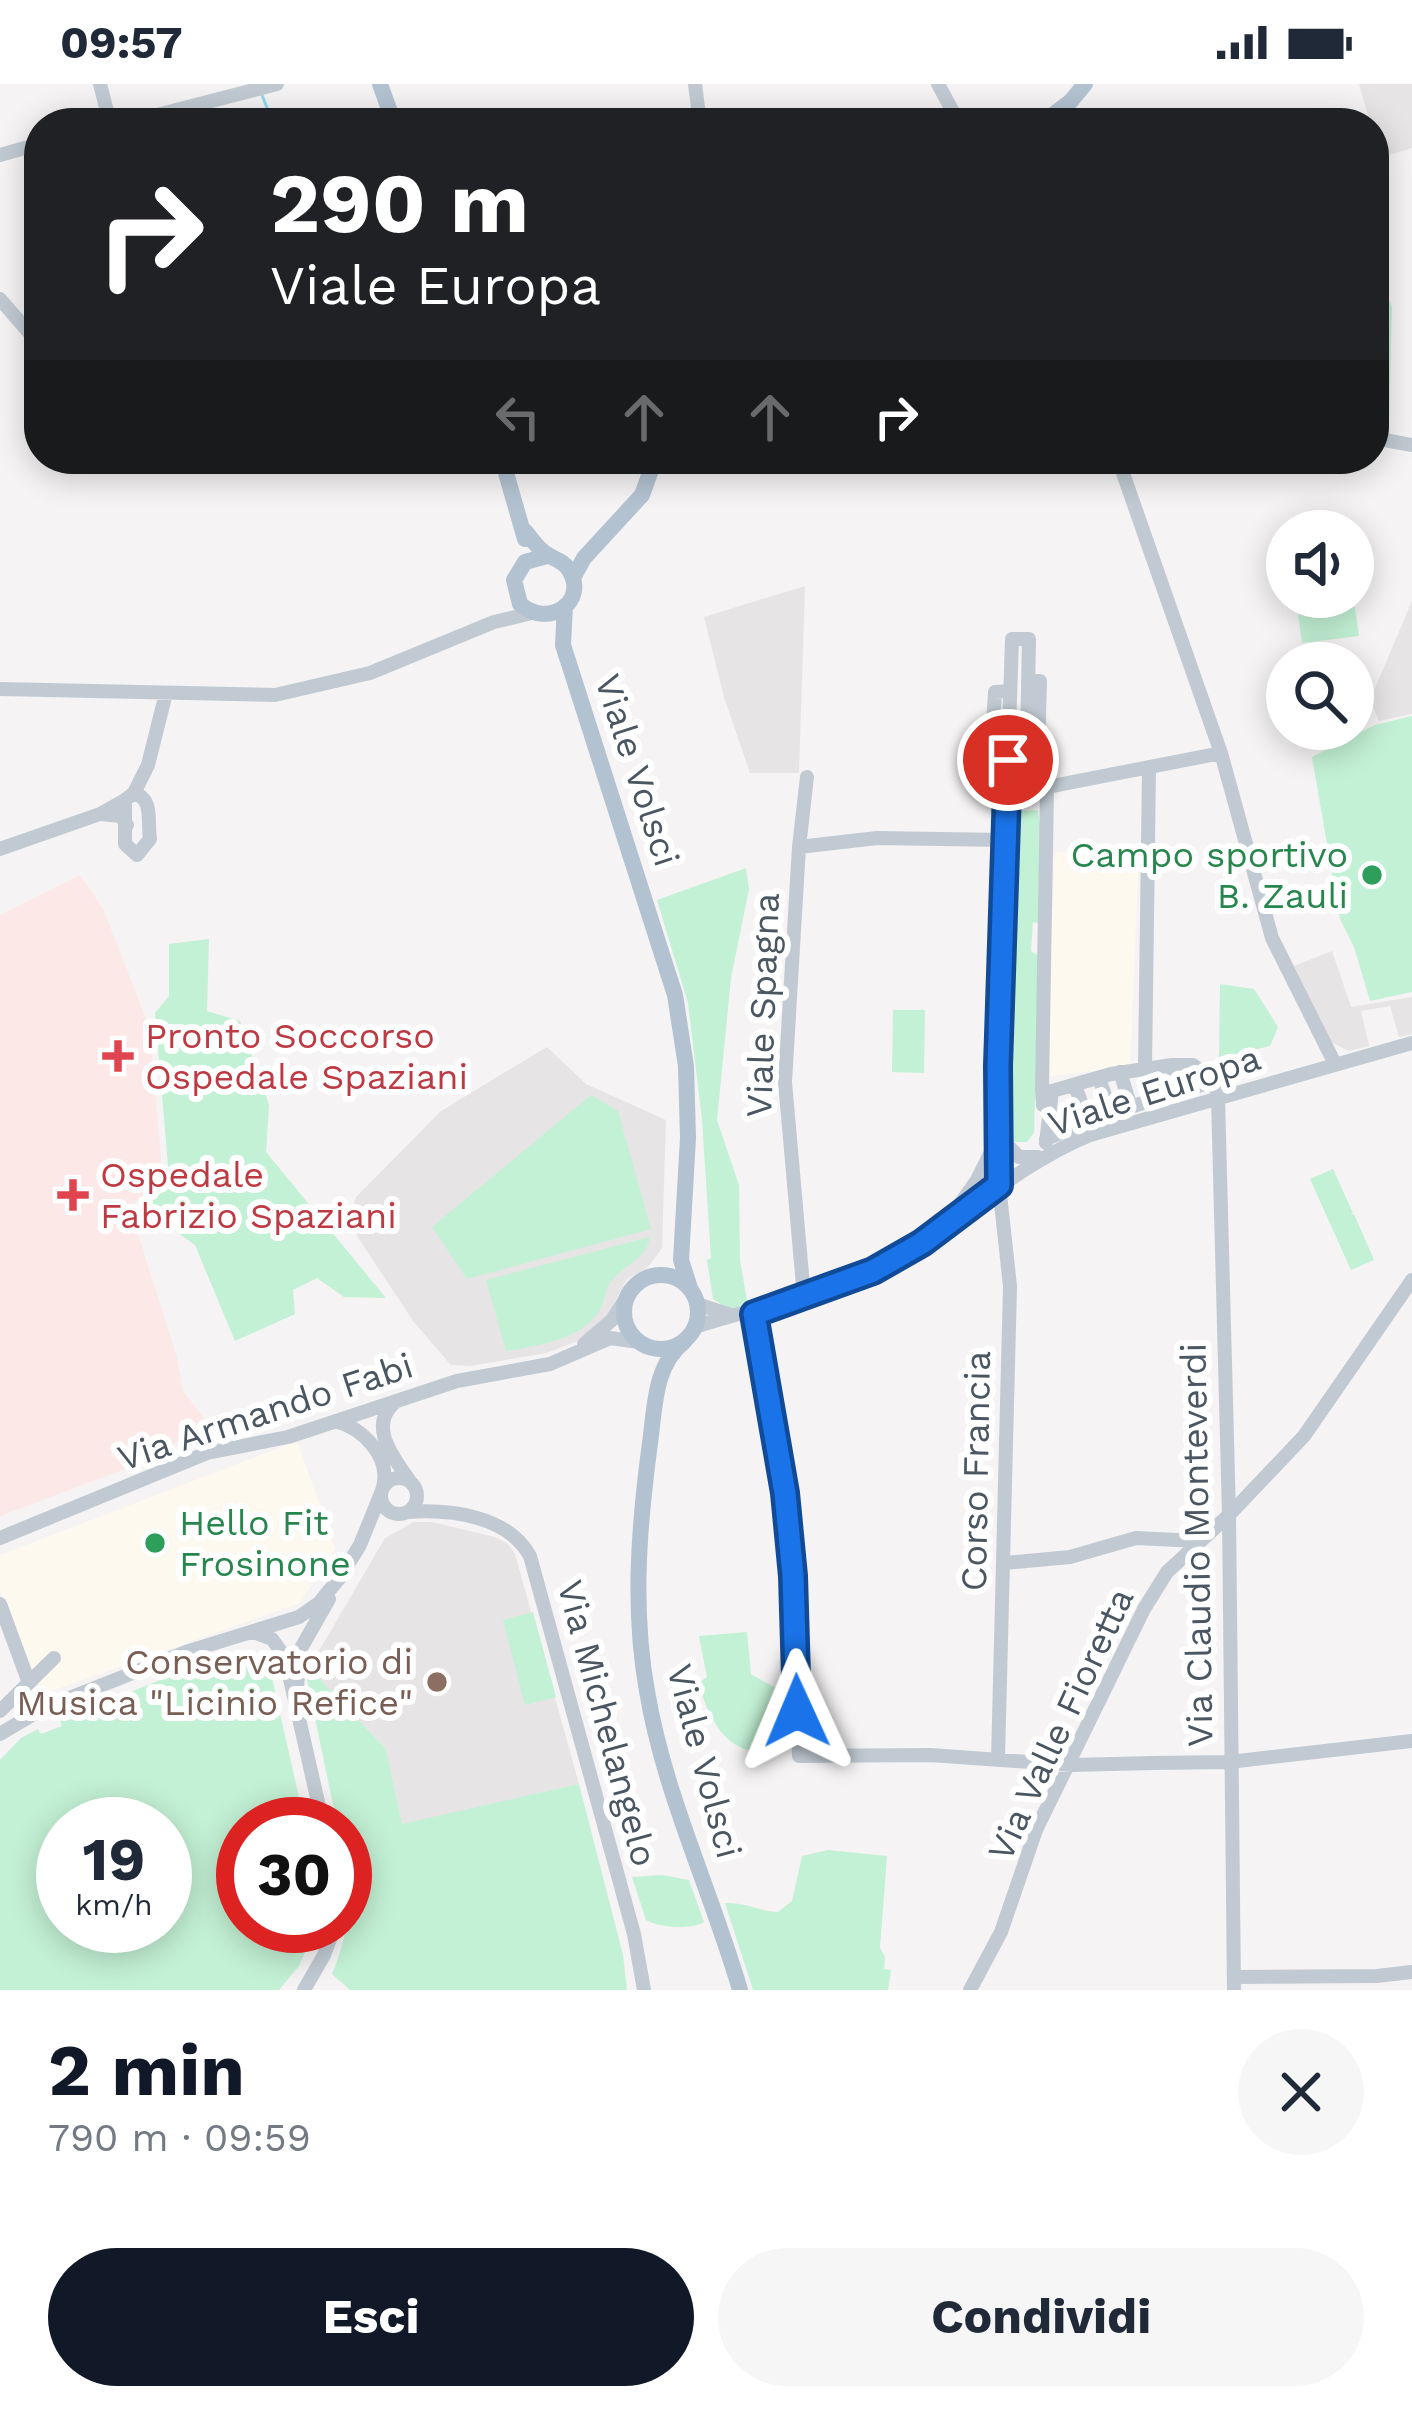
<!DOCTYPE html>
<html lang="it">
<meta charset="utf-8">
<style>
:root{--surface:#fff;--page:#f6f6f7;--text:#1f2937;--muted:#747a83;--accent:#111827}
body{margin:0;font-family:"Work Sans",sans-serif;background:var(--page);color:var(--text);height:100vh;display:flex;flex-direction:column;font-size:45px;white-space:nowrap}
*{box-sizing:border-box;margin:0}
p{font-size:39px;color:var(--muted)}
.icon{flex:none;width:66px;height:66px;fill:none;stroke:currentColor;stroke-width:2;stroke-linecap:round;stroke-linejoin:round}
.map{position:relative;height:1906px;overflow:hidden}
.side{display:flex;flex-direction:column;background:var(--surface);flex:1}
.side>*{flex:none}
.hud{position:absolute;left:24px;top:24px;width:1365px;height:366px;border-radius:48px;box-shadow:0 6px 30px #0003;background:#202124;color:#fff;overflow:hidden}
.fabs{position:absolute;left:1266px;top:426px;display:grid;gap:24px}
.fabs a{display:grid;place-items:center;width:108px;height:108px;border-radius:50%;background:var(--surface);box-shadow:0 6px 30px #0003;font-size:60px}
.speed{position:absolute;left:36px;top:1713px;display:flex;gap:24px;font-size:60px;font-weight:700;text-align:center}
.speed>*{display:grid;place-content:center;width:156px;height:156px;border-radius:50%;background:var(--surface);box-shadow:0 6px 30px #0003;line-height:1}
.speed small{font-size:30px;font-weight:400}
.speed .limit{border:18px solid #d22;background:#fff;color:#111}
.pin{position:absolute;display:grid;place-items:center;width:102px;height:102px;color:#fff;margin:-51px;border:6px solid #fff;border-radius:50%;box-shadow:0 3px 12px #0007}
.me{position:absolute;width:132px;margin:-66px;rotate:359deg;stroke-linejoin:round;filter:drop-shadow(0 0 9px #0008)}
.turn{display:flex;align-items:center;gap:42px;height:252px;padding:0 48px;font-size:54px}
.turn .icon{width:156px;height:156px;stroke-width:2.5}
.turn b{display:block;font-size:84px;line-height:102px}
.lanes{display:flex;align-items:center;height:114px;padding:0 48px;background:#0003;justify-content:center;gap:60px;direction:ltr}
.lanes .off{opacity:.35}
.round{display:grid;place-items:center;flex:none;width:126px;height:126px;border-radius:63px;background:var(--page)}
.headline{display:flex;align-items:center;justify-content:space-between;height:204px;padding:0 48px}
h1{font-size:72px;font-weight:700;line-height:90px;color:var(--accent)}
.primary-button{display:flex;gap:24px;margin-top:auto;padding:24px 48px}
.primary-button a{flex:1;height:138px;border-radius:72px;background:var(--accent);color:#fff;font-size:48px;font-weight:700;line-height:138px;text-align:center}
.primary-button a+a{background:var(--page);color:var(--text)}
.status{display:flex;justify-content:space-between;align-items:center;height:84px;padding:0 60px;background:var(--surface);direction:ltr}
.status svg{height:33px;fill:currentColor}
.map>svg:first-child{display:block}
.commercial{fill:#fdf9ef}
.education{fill:#e6e4e5}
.medical{fill:#fce8e6}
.green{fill:#c3f1d5;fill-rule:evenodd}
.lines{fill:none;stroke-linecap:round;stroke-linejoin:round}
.stream{stroke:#90daee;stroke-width:3}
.minor{stroke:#c1cad2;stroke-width:14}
.major{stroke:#b3c2d1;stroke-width:16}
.route-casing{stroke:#114b97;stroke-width:30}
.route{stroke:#1a73e8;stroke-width:21}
.leisure-dot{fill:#2e9e5b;stroke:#fff;stroke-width:4.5}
.health-dot{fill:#e0444e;stroke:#fff;stroke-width:4.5}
.education-dot{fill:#8d6e63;stroke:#fff;stroke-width:4.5}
.labels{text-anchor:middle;stroke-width:12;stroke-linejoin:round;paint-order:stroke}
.street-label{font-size:36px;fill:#4a5661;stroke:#fff}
.leisure-label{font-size:36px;fill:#27864d;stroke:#fff;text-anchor:end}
.health-label{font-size:36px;fill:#be3a42;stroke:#fff;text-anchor:start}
.education-label{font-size:36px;fill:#785e54;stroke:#fff;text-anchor:end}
</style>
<div class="status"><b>09:57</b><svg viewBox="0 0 49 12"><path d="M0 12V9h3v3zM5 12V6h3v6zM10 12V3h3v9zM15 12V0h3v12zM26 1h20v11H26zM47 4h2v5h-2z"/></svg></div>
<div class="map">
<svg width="1412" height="1906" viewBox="0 0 1412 1906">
<rect width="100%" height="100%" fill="#f5f3f3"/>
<path class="commercial" d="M1055,768L1139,769L1130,982L1045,993Z
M297,1357L335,1464L300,1519L43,1610L0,1508V1471Z"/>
<path class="education" d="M1359,0H1412V64L1379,74L1374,39H1370Z
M805,502L799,689H750L724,613L704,533Z
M1412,517V630L1379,637L1370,616Z
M1332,867L1351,923L1412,913V950L1399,953L1390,922L1361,927L1369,962L1349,967L1331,958L1294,882Z
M547,963L586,1000L666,1036L662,1164L648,1183L627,1195L605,1236L575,1258L546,1269L470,1282L451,1281L413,1237L357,1152L350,1132L356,1113L441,1027Z
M414,1438H432L495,1453L507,1459L515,1470L579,1700L402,1741L386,1665L309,1584L385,1454Z"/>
<path class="medical" d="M80,791L103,825L150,945L163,1099L129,1122L177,1274L183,1307L208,1340L138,1380L0,1432V831Z"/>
<path class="green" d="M1374,178L1392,223L1389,345L1374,343Z
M1355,523L1359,552L1302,559L1298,530Z
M1412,632V908L1370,917L1354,863L1340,835L1312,673L1375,641Z
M1038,726L1043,762L1041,840L1033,838L1031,867L1039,872L1034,1049L1027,1058H1013L1009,1053L1006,1044L1010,738L1021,727Z
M746,784L749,805L731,894L717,1036L739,1101L740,1176L748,1223L731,1226L713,1215L707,1176L711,1174L702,1036L688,919L657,816Z
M209,855L207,927L240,937L269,1021L266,1068L386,1214L344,1213L317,1194L293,1206L295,1230L235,1257L195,1161L141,1122L170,1104L155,929L169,912V860Z
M1220,900L1254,905L1278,943L1270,962L1219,974Z
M893,926H925L924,989L892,988Z
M591,1011L618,1027L651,1145L467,1195L432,1143Z
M1333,1085L1353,1129L1350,1131L1354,1130L1374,1176L1351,1186L1310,1095Z
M650,1153C646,1175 628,1179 614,1194C604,1204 606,1216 599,1227C583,1255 534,1263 506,1267L486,1196Z
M533,1528L556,1613L525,1621L503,1536Z
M747,1548L751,1590C795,1617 792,1598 794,1656C742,1687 711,1649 699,1599L707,1593L699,1552Z
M254,1566L269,1581L305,1740H243V1842H316L299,1882L279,1906H0V1676L21,1654L38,1645L41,1650L62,1642L60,1636L188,1585ZM63,1740H165V1842H63Z
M309,1584L386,1665L402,1740L579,1700L623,1871L627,1906H350L332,1890C358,1827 345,1804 345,1740H337L305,1586Z
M828,1766L887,1772L880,1864L885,1873L884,1885L891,1886L888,1906H753L725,1819C745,1818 759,1827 778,1828L792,1817L802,1772Z
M662,1791L689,1796L704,1838C691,1846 659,1844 646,1836L632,1793Z"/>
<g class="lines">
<path class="stream" d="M262,11L273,39"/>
<path class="minor" d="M100,0L110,39
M695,0L700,39
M938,0L959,39
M126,39L277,0
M0,71L39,60
M0,215L39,260
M1374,354L1412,361
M1118,375L1221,669L1272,854L1335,980
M1028,597H1040L1037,706
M0,605L275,611L370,589L494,538L532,529
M993,641L995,608L1010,607
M986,642L993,641L991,708L1007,711L1221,669
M1149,685L1145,984L1156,1015
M1047,705L1042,1006L1043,1021L1049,1024
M134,709C154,715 147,737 150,755L137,771L125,760V716Z
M134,709L148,681L166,609
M125,716L100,730L121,732L127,741
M799,763L807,693
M0,765L100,730
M1172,981H1193L1214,997
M1120,988L1131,1023
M1099,994L1111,1029
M1075,1001L1088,1038
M998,1052L1019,1073H1038
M1046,1055L1101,1032L1214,997L1218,1014L1229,1431L1234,1906
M1046,1059L1052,1007L1111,990L1172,981L1177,1009
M953,1130L977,1096L994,1062
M804,1213L785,998L799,763L877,754L1004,756
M697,1220L731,1231
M754,1230L785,1409L793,1492L799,1672L930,1671L1071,1681L1153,1679L1229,1678L1412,1657
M695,1243C756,1222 821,1215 879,1184C953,1144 1012,1083 1090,1051L1412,959
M584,1260L612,1236L626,1214
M395,1318C368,1342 392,1371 409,1396
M335,1337C363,1344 391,1373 383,1403
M381 1412a18 18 0 1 1 36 0a18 18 0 1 1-36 0Z
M408,1428C451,1425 508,1432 530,1472L634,1850L644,1906
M0,1454L207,1369L288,1353L457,1297L550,1280L610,1254L639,1258
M1004,1479L1070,1473L1136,1454L1197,1457
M339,1495L360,1461L381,1409
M0,1520L29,1599
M253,1548L272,1555L285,1573L323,1740
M296,1616L300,1566L329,1515
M0,1627L54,1574
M0,1650L44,1624L186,1568L299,1533L319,1519L341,1492
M998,1675L1010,1202L999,1101L998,982L1012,555H1029L1026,708
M1234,1893L1377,1892L1412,1888
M304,1906L324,1871L335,1842
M970,1906L1001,1848L1036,1746L1144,1525L1167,1488L1229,1431L1304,1352L1412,1196"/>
<path class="major" d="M380,0L394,39
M1042,39L1071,17L1085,0
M502,375L525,455
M525,447C531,454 537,464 545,469C553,475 563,476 569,486C589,518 548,545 520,520L514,496L525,478L547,472
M573,494L584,474L642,411L655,375
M565,522L563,561L675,911L686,982L688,1054L681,1176L690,1204
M624 1228a37 37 0 1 1 74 0a37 37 0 1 1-74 0Z
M684,1258C654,1281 655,1324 650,1359C639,1441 632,1524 647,1607C664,1710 711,1806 740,1906"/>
</g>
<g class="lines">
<g class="route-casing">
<path id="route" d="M797,1627L793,1492L785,1409L754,1230L873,1187L922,1159L999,1101L998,982L1008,676"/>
</g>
<use href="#route" class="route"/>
</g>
<g class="leisure-dot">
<circle cx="1372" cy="791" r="12"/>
<circle cx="155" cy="1459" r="12"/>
</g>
<g class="health-dot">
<path d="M112 954h12v12h12v12h-12v12h-12v-12h-12v-12h12z"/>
<path d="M67 1093h12v12h12v12h-12v12h-12v-12h-12v-12h12z"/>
</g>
<circle class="education-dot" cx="437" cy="1598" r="12"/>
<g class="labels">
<g class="street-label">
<text transform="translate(638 686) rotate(72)" y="13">Viale Volsci</text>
<text transform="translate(762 921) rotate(-88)" y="13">Viale Spagna</text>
<text transform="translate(1154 1006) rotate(-18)" y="13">Viale Europa</text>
<text transform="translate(265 1327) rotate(-18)" y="13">Via Armando Fabi</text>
<text transform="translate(975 1387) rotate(-89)" y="13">Corso Francia</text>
<text transform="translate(1196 1461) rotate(-91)" y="13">Via Claudio Monteverdi</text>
<text transform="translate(608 1639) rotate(75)" y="13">Via Michelangelo</text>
<text transform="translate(1060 1640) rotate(-65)" y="13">Via Valle Fioretta</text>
<text transform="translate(705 1677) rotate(75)" y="13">Viale Volsci</text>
</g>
<g class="leisure-label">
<text x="1348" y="783">Campo sportivo<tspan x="1348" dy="41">B. Zauli</tspan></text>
<text x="179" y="1451" text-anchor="start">Hello Fit<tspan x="179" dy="41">Frosinone</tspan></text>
</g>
<g class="health-label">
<text x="145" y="964">Pronto Soccorso<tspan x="145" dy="41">Ospedale Spaziani</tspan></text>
<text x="100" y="1103">Ospedale<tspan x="100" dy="41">Fabrizio Spaziani</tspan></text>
</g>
<g class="education-label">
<text x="413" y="1590">Conservatorio di<tspan x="413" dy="41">Musica "Licinio Refice"</tspan></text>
</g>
</g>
</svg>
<div class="fabs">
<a><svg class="icon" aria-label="sound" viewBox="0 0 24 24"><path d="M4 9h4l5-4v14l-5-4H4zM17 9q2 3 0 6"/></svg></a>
<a><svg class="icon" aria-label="search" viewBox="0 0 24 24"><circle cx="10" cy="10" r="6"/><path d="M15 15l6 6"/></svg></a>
</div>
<div class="speed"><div>19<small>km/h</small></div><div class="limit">30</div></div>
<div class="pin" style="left:1008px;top:676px;background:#d93025"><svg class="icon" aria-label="arrive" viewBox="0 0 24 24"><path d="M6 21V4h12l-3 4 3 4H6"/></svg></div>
<svg class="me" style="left:797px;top:1627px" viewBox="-20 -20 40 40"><path d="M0-17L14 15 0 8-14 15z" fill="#1a73e8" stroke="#fff" stroke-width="4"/></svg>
<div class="hud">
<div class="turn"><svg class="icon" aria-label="right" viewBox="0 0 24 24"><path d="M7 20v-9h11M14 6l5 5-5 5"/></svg><div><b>290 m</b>Viale Europa</div></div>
<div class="lanes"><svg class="icon off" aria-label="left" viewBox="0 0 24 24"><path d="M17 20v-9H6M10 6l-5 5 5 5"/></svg><svg class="icon off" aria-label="ahead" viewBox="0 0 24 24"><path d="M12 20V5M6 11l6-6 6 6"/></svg><svg class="icon off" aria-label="ahead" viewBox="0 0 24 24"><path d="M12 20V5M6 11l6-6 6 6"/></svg><svg class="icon" aria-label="right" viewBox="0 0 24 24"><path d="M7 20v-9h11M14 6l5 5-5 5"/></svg></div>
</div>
</div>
<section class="side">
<div class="headline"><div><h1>2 min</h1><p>790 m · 09:59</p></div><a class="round"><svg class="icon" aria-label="close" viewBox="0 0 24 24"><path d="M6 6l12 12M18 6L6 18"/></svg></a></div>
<div class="primary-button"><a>Esci</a><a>Condividi</a></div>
</section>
